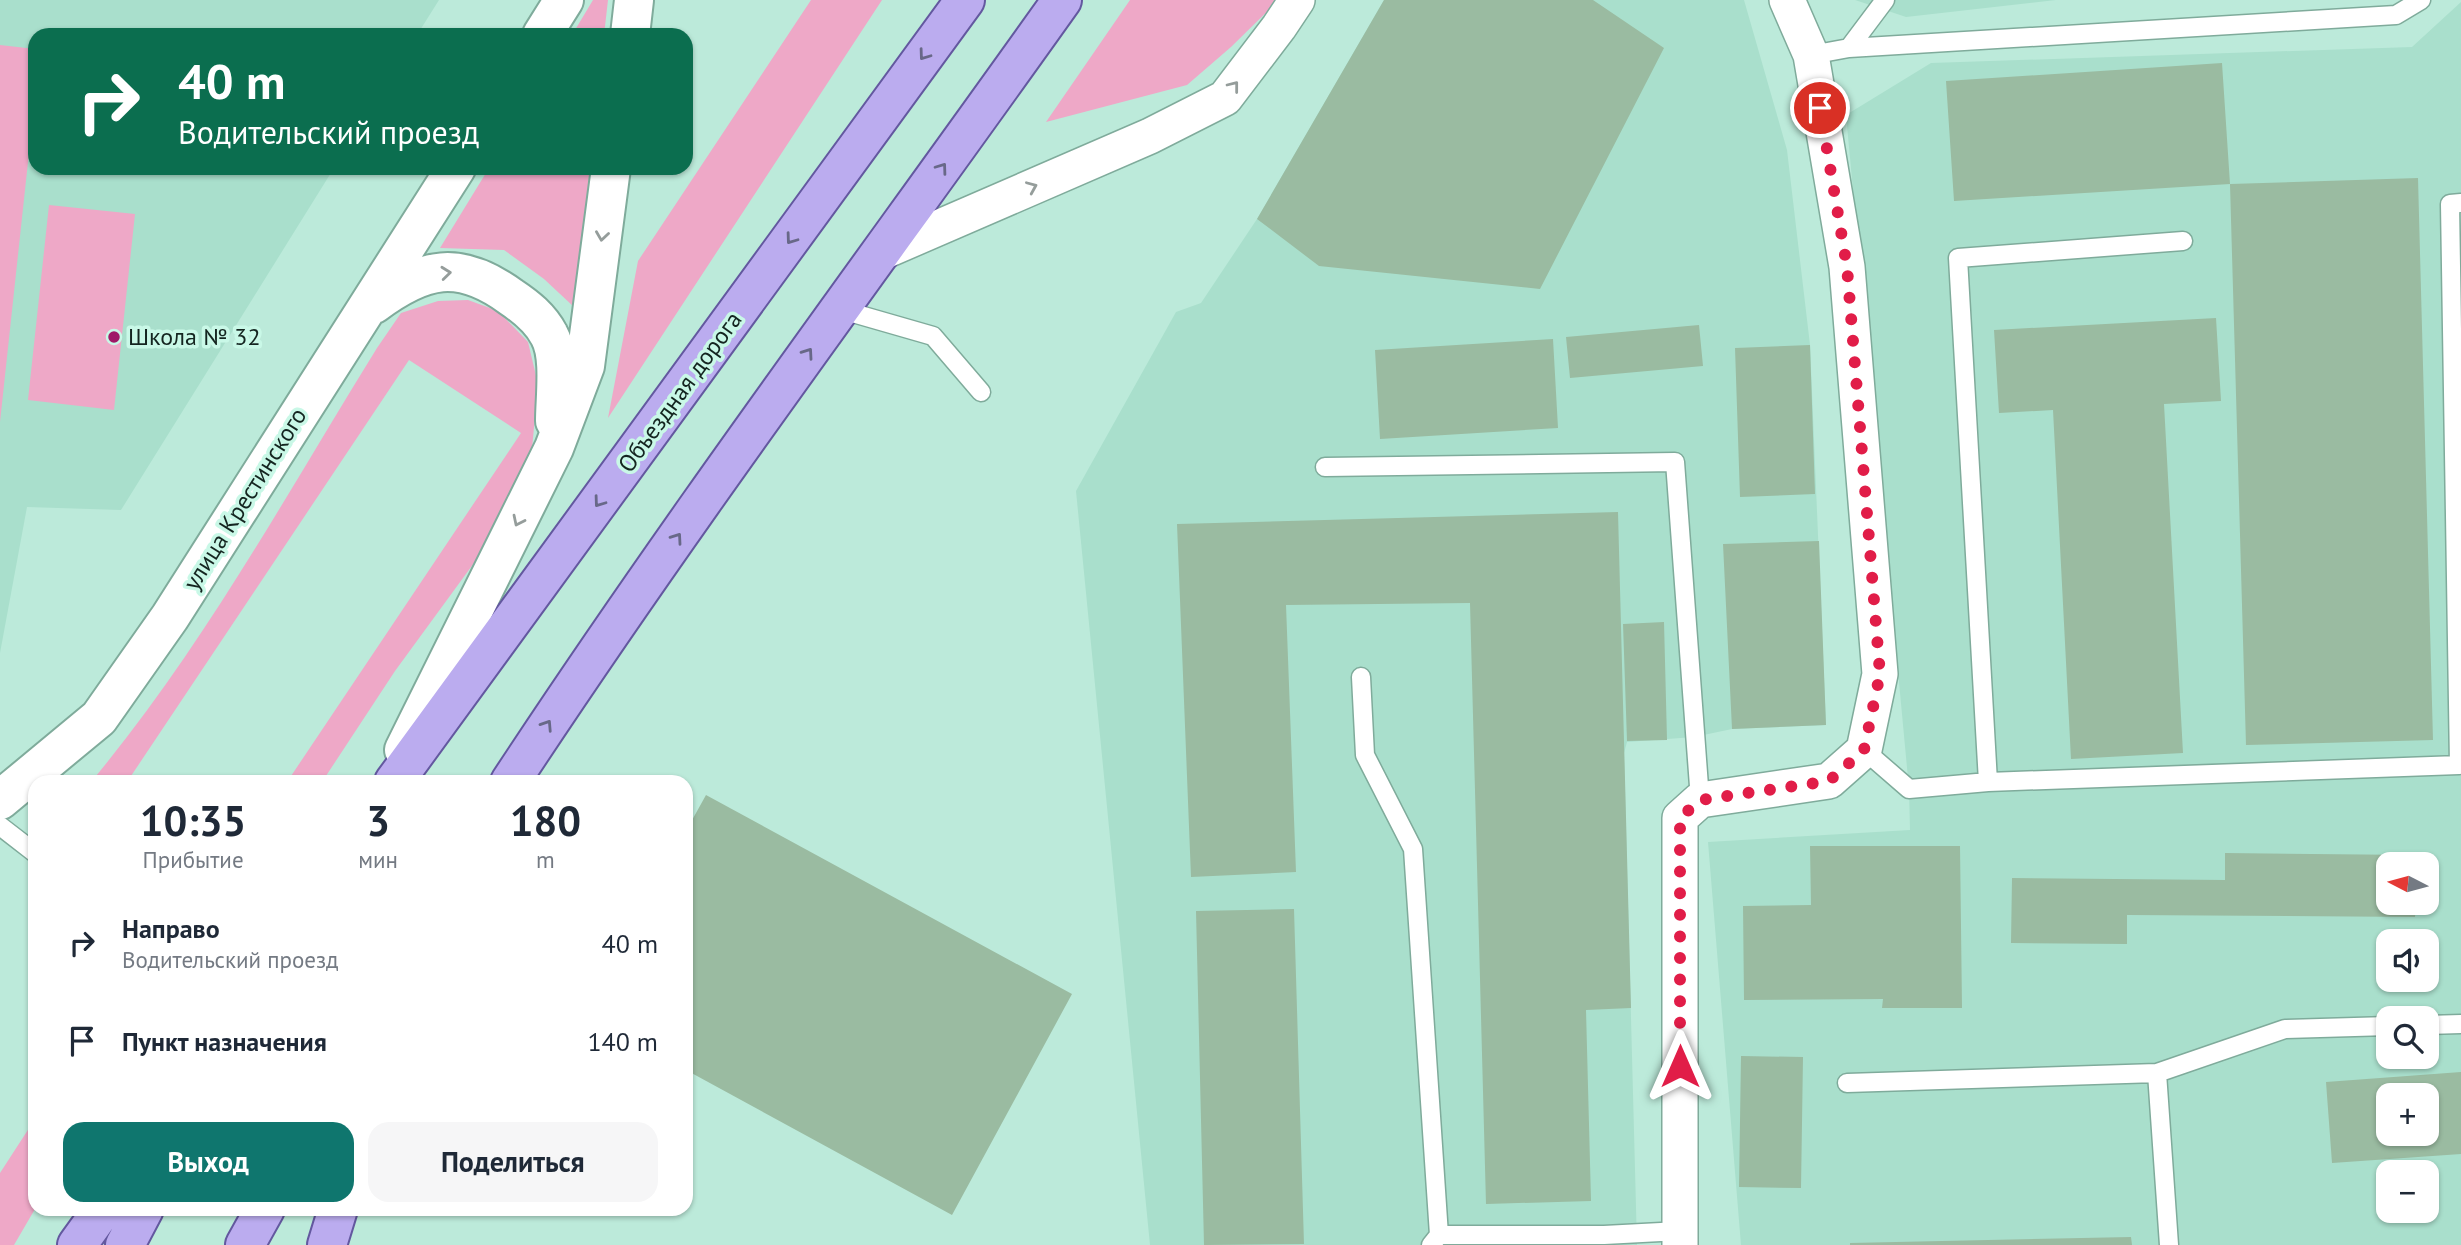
<!DOCTYPE html>
<html lang="ru">
<meta charset="utf-8">
<style>
:root{--surface:#fff;--page:#f6f6f7;--text:#1f2937;--muted:#747a83;--accent:#0f766e}
body{margin:0;font-family:"PT Sans",sans-serif;background:var(--page);color:var(--text);height:100vh;display:flex;flex-direction:column;font-size:26px;white-space:nowrap}
*{box-sizing:border-box;margin:0}
p{font-size:23px;color:var(--muted)}
.icon{flex:none;width:38px;height:38px;fill:none;stroke:currentColor;stroke-width:2;stroke-linecap:round;stroke-linejoin:round}
.map{position:relative;flex:1;overflow:hidden}
.details{position:absolute;left:28px;top:775px;width:665px;height:441px;display:flex;flex-direction:column;background:var(--surface);border-radius:21px;box-shadow:0 2px 5px #0004}
.details>*{flex:none}
.top-card{position:absolute;left:28px;top:28px;width:665px;height:147px;border-radius:21px;box-shadow:0 2px 5px #0004;background:#0b6e4f;color:#fff;overflow:hidden}
.needle{width:46px;rotate:276deg}
.fabs{position:absolute;left:2376px;top:852px;display:grid;gap:14px}
.fabs a{display:grid;place-items:center;width:63px;height:63px;border-radius:14px;background:var(--surface);box-shadow:0 2px 5px #0004;font-size:35px}
.pin{position:absolute;display:grid;place-items:center;width:60px;height:60px;color:#fff;margin:-30px;border:4px solid #fff;border-radius:50%;box-shadow:0 2px 7px #0007}
.me{position:absolute;width:77px;margin:-38px;rotate:0deg;stroke-linejoin:round;filter:drop-shadow(0 0 5px #0008)}
.turn{display:flex;align-items:center;gap:24px;height:147px;padding:0 35px;font-size:32px}
.turn .icon{width:91px;height:91px;stroke-width:2.5}
.turn b{display:block;font-size:49px;line-height:60px}
.eta{display:flex;justify-content:space-evenly;align-items:center;height:119px;text-align:center}
.eta b{font-size:42px;font-weight:700;line-height:49px}
.cta{display:flex;gap:14px;margin-top:auto;padding:14px 35px}
.cta a{flex:1;height:80px;border-radius:21px;background:var(--accent);color:#fff;font-size:28px;font-weight:700;line-height:80px;text-align:center}
.cta a+a{background:var(--page);color:var(--text)}
ul{padding:0;list-style:none}
li{display:flex;align-items:center;gap:21px;height:98px;padding:0 35px}
li div{flex:1}
li b{display:block;font-size:26px}
li em{font-style:normal}
.map>svg:first-child{display:block}
.built{fill:#a9dfcc;fill-rule:evenodd}
.green{fill:#eea8c7}
.building{fill:#9abba1;fill-rule:evenodd}
.lines{fill:none;stroke-linecap:round;stroke-linejoin:round}
.service-casing{stroke:#7fab9b;stroke-width:21}
.minor-casing{stroke:#7fab9b;stroke-width:38}
.tertiary-casing{stroke:#7fab9b;stroke-width:42}
.primary-casing{stroke:#63589f;stroke-width:42}
.service{stroke:#fff;stroke-width:18}
.minor{stroke:#fff;stroke-width:35}
.tertiary{stroke:#fff;stroke-width:38}
.primary{stroke:#bbacef;stroke-width:38}
.oneway{stroke:#686888}
.oneway2{stroke:#959d9b}
.route{stroke:#e11d48;stroke-width:12;stroke-dasharray:0 21.6}
.poi-dot{fill:#9f1967;stroke:#c9f8e7;stroke-width:2.5}
.labels{text-anchor:middle;stroke-width:7;stroke-linejoin:round;paint-order:stroke}
.poi-label{font-size:24px;fill:#142520;stroke:#c9f8e7;text-anchor:start}
.street-label{font-size:24px;fill:#142520;stroke:#c9f8e7}
</style>
<div class="map">
<svg width="2461" height="1245" viewBox="0 0 2461 1245">
<rect width="100%" height="100%" fill="#bceada"/>
<path class="built" d="M0,0H439L417,35H35V168H334L121,510L27,507L0,653Z
M1384,0H1744L1787,150L1810,345L1826,725L1732,729L1694,737L1627,742L1624,753L1637,1245H1150L1076,491L1176,312L1201,303L1257,219Z
M1855,0H2056L1906,17Z
M2461,2V1245H1741L1708,842L1910,830L1909,789L1846,115L1931,63L2412,47ZM2389,864H2427V903H2389ZM2389,942H2427V980H2389ZM2389,1018H2427V1057H2389ZM2389,1096H2427V1134H2389ZM2389,1172H2427V1211H2389Z"/>
<path class="green" d="M593,0H608L604,35H572Z
M811,0H882L608,418L638,261Z
M1130,0H1279L1231,47L1187,85L1046,122Z
M0,45L35,49V97L0,422Z
M489,168H590L574,307L544,279L504,250L440,248Z
M49,205L135,214L114,410L28,400Z
M468,300L498,311L528,342L538,384L532,449L482,552L395,671L322,782H287L521,433L409,360L127,782H91C202,649 286,495 377,348L401,313L438,301Z
M35,1119V1209L14,1245H0V1173Z"/>
<path class="building" d="M1384,0H1593L1664,48L1540,289L1319,266L1257,219Z
M2222,63L2230,184L1954,201L1946,81Z
M2418,178L2433,740L2246,745L2230,184Z
M2216,318L2221,401L2164,404L2183,753L2071,759L2053,410L1999,413L1994,330Z
M1699,325L1703,366L1570,378L1566,337Z
M1553,339L1558,428L1380,439L1375,350Z
M1810,345L1815,494L1740,497L1735,348Z
M1618,512L1631,1008L1586,1010L1591,1201L1486,1204L1470,603L1286,605L1296,872L1191,877L1177,524Z
M1819,541L1826,725L1732,729L1723,544Z
M1664,622L1667,740L1627,741L1623,624Z
M706,795L1072,994L952,1215L686,1070V831Z
M1810,846H1960L1962,1008H1882L1883,999L1744,1000L1743,906L1811,905Z
M2225,853L2416,855V864H2389V903H2416L2415,917L2127,915V944L2011,943L2012,878L2225,880Z
M1294,909L1304,1244L1204,1245L1196,911Z
M1741,1056L1803,1057L1801,1188L1739,1187Z
M2461,1072V1154L2332,1163L2326,1082ZM2389,1096H2427V1134H2389Z
M2131,1237L2132,1245H1850V1243Z"/>
<g class="lines">
<g class="service-casing">
<path id="service" d="M1849,48L1885,0
M1811,55L1849,48L2396,15L2421,0
M839,309L933,336L981,392
M1325,467L1675,462L1700,800
M1361,677L1365,755L1413,849L1439,1235
M1864,750L1909,789L1988,782L2459,765L2450,204L2461,203
M1988,782L1958,258L2183,241
M0,826L35,853
M2427,1025L2461,1024
M2157,1073L2285,1029L2389,1026
M1847,1083L2157,1073L2169,1245
M1431,1245L1439,1235H1604L1680,1231"/>
</g>
<g class="minor-casing">
<path id="minor" d="M880,253L1150,136L1225,98L1279,27L1297,0
M1680,1245V818L1700,800L1829,781L1864,750L1880,674L1847,267L1811,55L1787,0"/>
</g>
<g class="tertiary-casing">
<path id="tertiary" d="M542,35L564,0
M630,35L634,0
M374,304C424,267 459,259 511,297C526,307 540,318 549,335C561,356 555,397 555,421
M404,750L554,448L585,366L611,168
M0,800L99,718L170,617L456,168"/>
</g>
<g class="primary-casing">
<path id="primary" d="M394,782L965,0
M510,782C685,516 877,260 1062,0
M77,1245L103,1209
M125,1245L144,1209
M245,1245L265,1209
M327,1245L338,1209"/>
</g>
<use href="#service" class="service"/>
<use href="#minor" class="minor"/>
<use href="#tertiary" class="tertiary"/>
<use href="#primary" class="primary"/>
</g>
<defs><path id="oneway-chevron" d="M-2-3.5L2.5 0L-2 3.5" fill="none" stroke-width="1.6" stroke-linecap="round" stroke-linejoin="round" transform="scale(1.75)"/></defs>
<g class="oneway">
<use href="#oneway-chevron" transform="translate(924 55) rotate(126)"/>
<use href="#oneway-chevron" transform="translate(942 168) rotate(-54)"/>
<use href="#oneway-chevron" transform="translate(791 239) rotate(126)"/>
<use href="#oneway-chevron" transform="translate(808 353) rotate(-55)"/>
<use href="#oneway-chevron" transform="translate(599 502) rotate(126)"/>
<use href="#oneway-chevron" transform="translate(677 538) rotate(-55)"/>
<use href="#oneway-chevron" transform="translate(547 725) rotate(-57)"/>
</g>
<g class="oneway2">
<use href="#oneway-chevron" transform="translate(1234 86) rotate(-52)"/>
<use href="#oneway-chevron" transform="translate(1032 187) rotate(-23)"/>
<use href="#oneway-chevron" transform="translate(602 236) rotate(98)"/>
<use href="#oneway-chevron" transform="translate(446 273) rotate(-6)"/>
<use href="#oneway-chevron" transform="translate(518 521) rotate(116)"/>
</g>
<g class="lines">
<path class="route" d="M1680,1066V818L1700,800L1829,781L1864,750L1880,674L1847,267L1820,108"/>
</g>
<circle class="poi-dot" cx="114" cy="337" r="7"/>
<g class="labels">
<g class="poi-label">
<text x="128" y="345">Школа № 32</text>
</g>
<g class="street-label">
<text transform="translate(680 392) rotate(-54)" y="8">Объездная дорога</text>
<text transform="translate(245 499) rotate(-58)" y="8">улица Крестинского</text>
</g>
</g>
</svg>
<div class="fabs">
<a><svg class="needle" viewBox="-14 -14 28 28"><path d="M0-13l5 13h-10z" fill="#e53935"/><path d="M0 13l5-13h-10z" fill="#747a83"/></svg></a>
<a><svg class="icon" aria-label="sound" viewBox="0 0 24 24"><path d="M4 9h4l5-4v14l-5-4H4zM17 9q2 3 0 6"/></svg></a>
<a><svg class="icon" aria-label="search" viewBox="0 0 24 24"><circle cx="10" cy="10" r="6"/><path d="M15 15l6 6"/></svg></a>
<a>+</a>
<a>−</a>
</div>
<div class="pin" style="left:1820px;top:108px;background:#d93025"><svg class="icon" aria-label="arrive" viewBox="0 0 24 24"><path d="M6 21V4h12l-3 4 3 4H6"/></svg></div>
<svg class="me" style="left:1680px;top:1066px" viewBox="-20 -20 40 40"><path d="M0-17L14 15 0 8-14 15z" fill="#e11d48" stroke="#fff" stroke-width="4"/></svg>
<div class="top-card">
<div class="turn"><svg class="icon" aria-label="right" viewBox="0 0 24 24"><path d="M7 20v-9h11M14 6l5 5-5 5"/></svg><div><b>40 m</b>Водительский проезд</div></div>
</div>
<section class="details">
<div class="eta">
<div><b>10:35</b><p>Прибытие</p></div>
<div><b>3</b><p>мин</p></div>
<div><b>180</b><p>m</p></div>
</div>
<ul>
<li><svg class="icon" aria-label="right" viewBox="0 0 24 24"><path d="M7 20v-9h11M14 6l5 5-5 5"/></svg><div><b>Направо</b><p>Водительский проезд</p></div><em>40 m</em></li>
<li><svg class="icon" aria-label="arrive" viewBox="0 0 24 24"><path d="M6 21V4h12l-3 4 3 4H6"/></svg><div><b>Пункт назначения</b></div><em>140 m</em></li>
</ul>
<div class="cta"><a>Выход</a><a>Поделиться</a></div>
</section>
</div>
